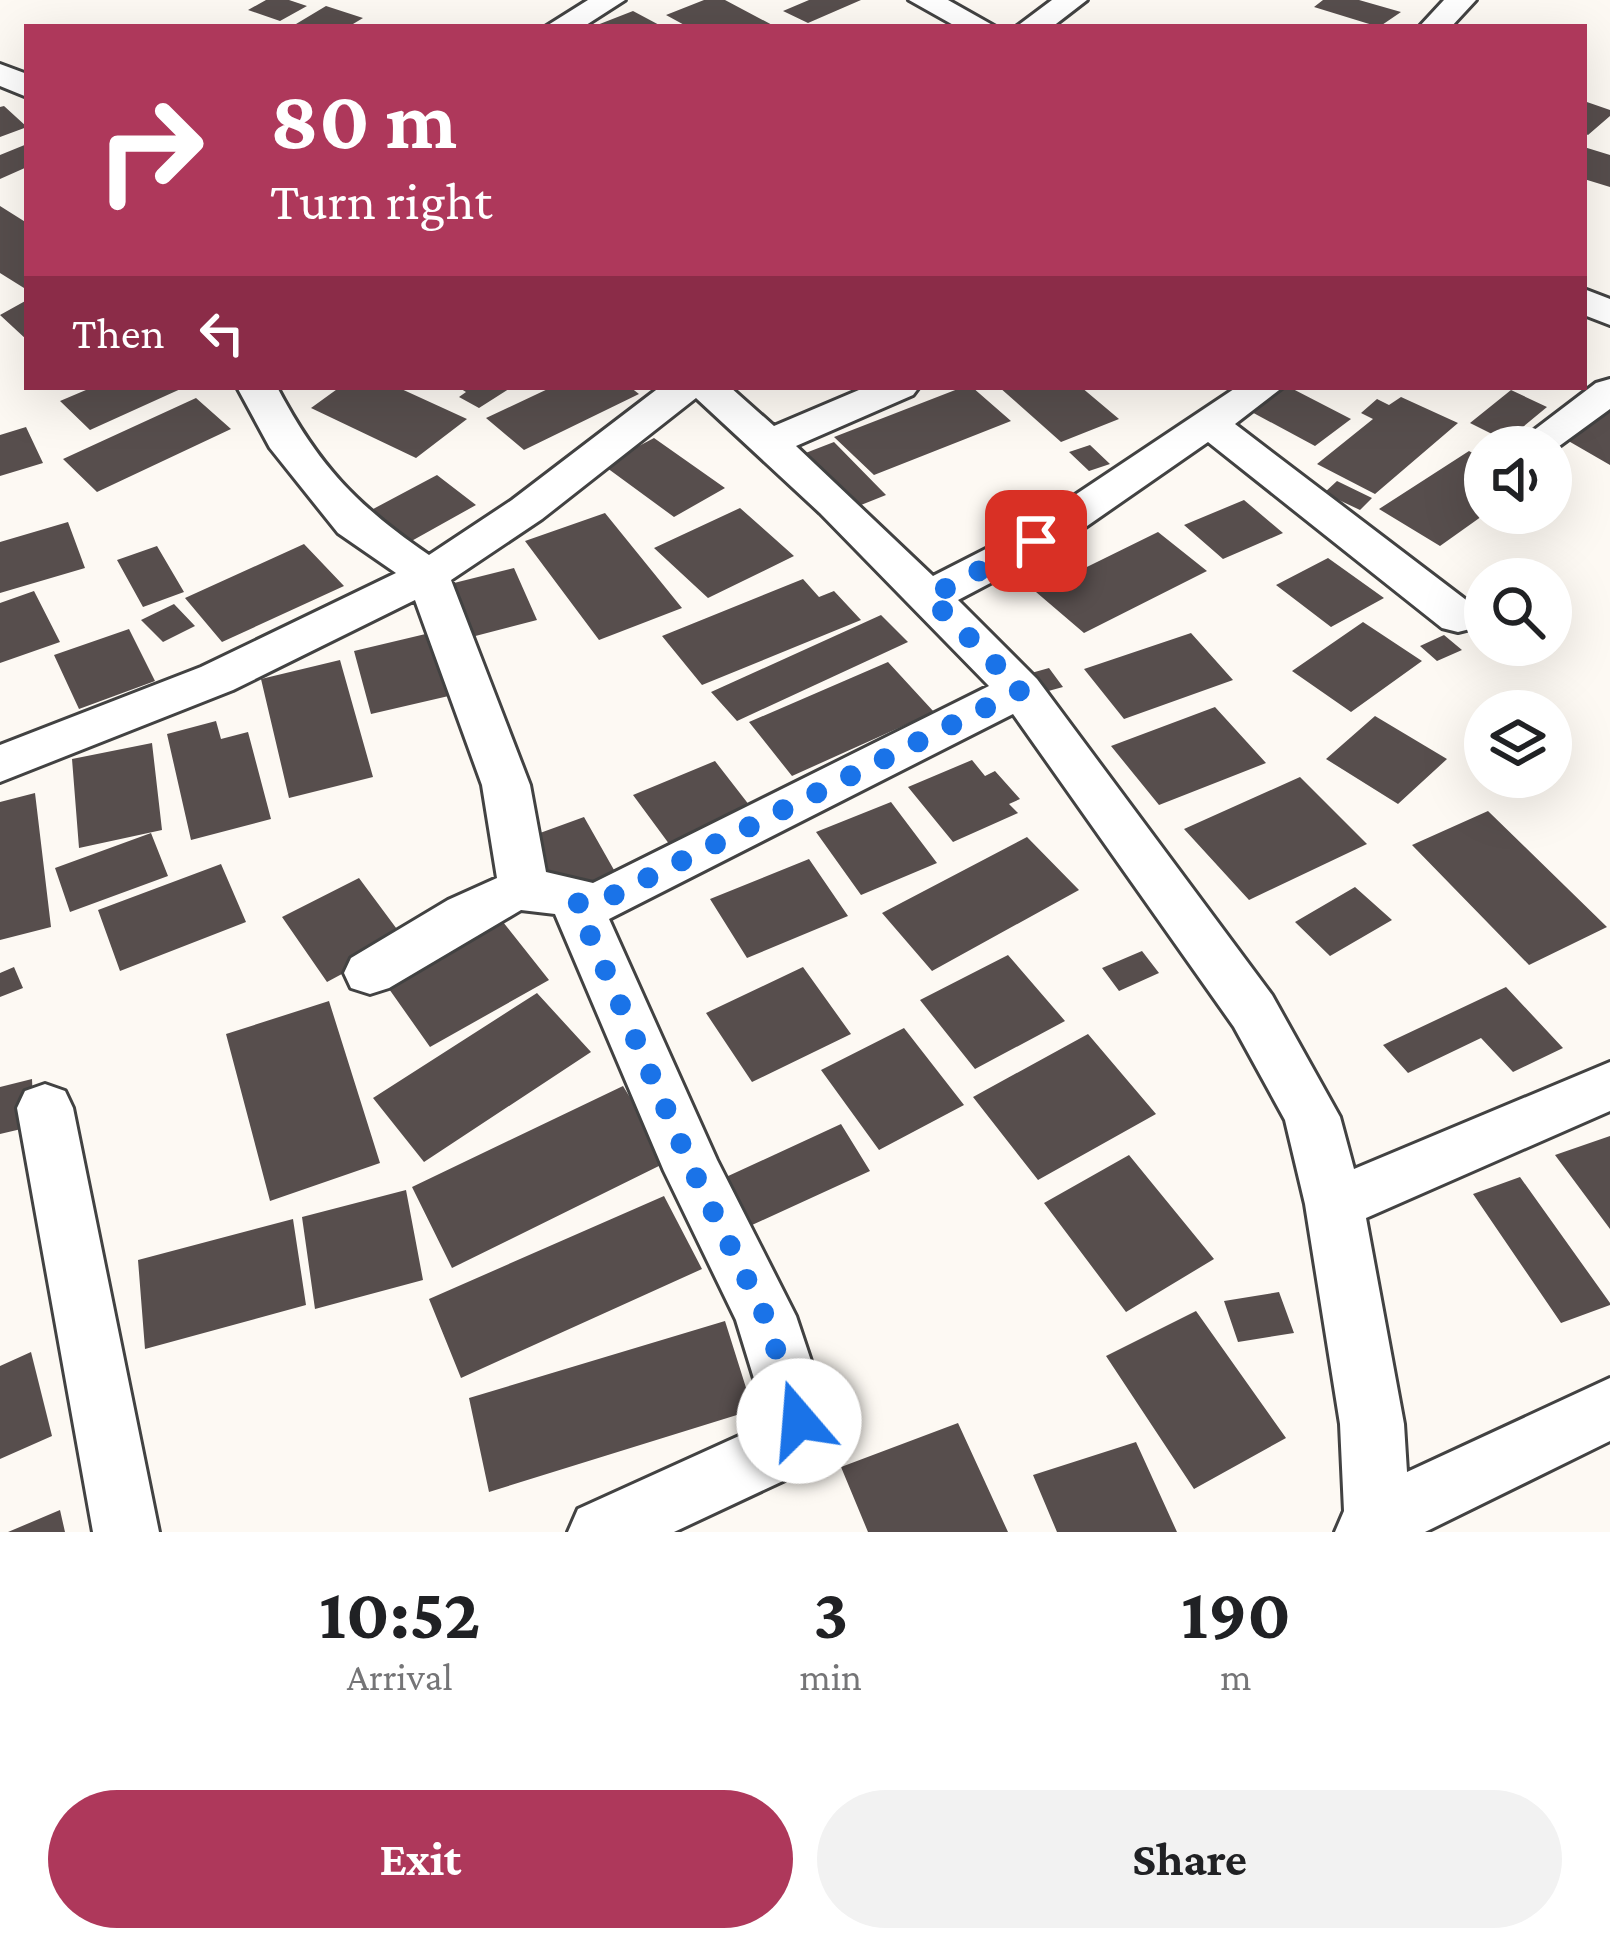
<!DOCTYPE html>
<style>
:root{--surface:#fff;--page:#f2f2f2;--text:#202124;--muted:#757577;--accent:#ae385b}
body{margin:0;font-family:"Crimson Pro",serif;background:var(--page);color:var(--text);height:100vh;display:flex;flex-direction:column;font-size:45px;white-space:nowrap}
*{box-sizing:border-box;margin:0}
p{font-size:39px;color:var(--muted)}
.icon{flex:none;width:66px;height:66px;fill:none;stroke:currentColor;stroke-width:2;stroke-linecap:round;stroke-linejoin:round}
.map{position:relative;height:1532px;overflow:hidden}
.details{display:flex;flex-direction:column;background:var(--surface);flex:1}
.details>*{flex:none}
.top-card{position:absolute;left:24px;top:24px;width:1563px;height:366px;border-radius:0px;box-shadow:0 12px 48px #0002;background:#ae385b;color:#fff;overflow:hidden}
.controls{position:absolute;left:1464px;top:426px;display:grid;gap:24px}
.controls a{display:grid;place-items:center;width:108px;height:108px;border-radius:50%;background:var(--surface);box-shadow:0 12px 48px #0002;font-size:60px}
.pin{position:absolute;display:grid;place-items:center;width:102px;height:102px;color:#fff;margin:-51px;border-radius:24px;box-shadow:0 6px 18px #0006}
.me{position:absolute;width:132px;margin:-66px;rotate:342deg;stroke-linejoin:round;filter:drop-shadow(0 0 9px #0008)}
.turn{display:flex;align-items:center;gap:42px;height:252px;padding:0 48px;font-size:54px}
.turn .icon{width:156px;height:156px;stroke-width:2.5}
.turn b{display:block;font-size:84px;line-height:102px}
.then{display:flex;align-items:center;height:114px;padding:0 48px;background:#0003;gap:24px;font-size:45px}
.eta{display:flex;justify-content:space-evenly;align-items:center;height:204px;text-align:center}
.eta b{font-size:72px;font-weight:700;line-height:84px}
.action{display:flex;gap:24px;margin-top:auto;padding:24px 48px}
.action a{flex:1;height:138px;border-radius:72px;background:var(--accent);color:#fff;font-size:48px;font-weight:700;line-height:138px;text-align:center}
.action a+a{background:var(--page);color:var(--text)}
.map>svg:first-child{display:block}
.building{fill:#574e4d}
.lines{fill:none;stroke-linecap:round;stroke-linejoin:round}
.minor-casing{stroke:#424242;stroke-width:6}
.minor{fill:#fff;fill-rule:evenodd}
.route{stroke:#1a73e8;stroke-width:21;stroke-dasharray:0 37.8}
</style>
<div class="map">
<svg width="1610" height="1532" viewBox="0 0 1610 1532">
<rect width="100%" height="100%" fill="#fdf9f3"/>
<path class="building" d="M266,0H289L307,6L280,21L248,10Z
M704,0H725L776,27H688L666,15Z
M809,0H861L808,23L783,11Z
M1323,0H1359L1401,12L1379,27L1314,7Z
M326,6L363,18L348,27H291Z
M633,11L663,27H592Z
M1584,101L1610,110V116L1588,135L1584,133Z
M4,106L27,127L0,137V107Z
M27,144V167L0,179V155Z
M1584,147L1610,155V187L1584,179Z
M0,206L27,223L24,288L0,273Z
M27,300V340L0,315Z
M93,387H185L90,430L60,401Z
M340,387H397L467,419L416,458L311,408Z
M458,387H512L479,408L459,397L466,392Z
M552,387H630L639,394L524,450L486,418Z
M963,387H972L1011,421L874,475L834,437Z
M999,387H1081L1119,419L1061,442Z
M1280,387H1289L1351,419L1315,446L1248,410Z
M1511,390L1547,407L1506,441L1470,423Z
M1401,397L1458,423L1375,494L1317,464L1373,419L1361,413L1377,399L1389,405Z
M196,398L231,429L97,492L63,459Z
M1610,410V465L1565,439Z
M26,427L43,463L0,476V435Z
M654,438L725,488L674,517L603,465Z
M834,442L886,495L856,507L803,454Z
M1090,445L1110,464L1089,471L1069,452Z
M1469,451L1485,460V514L1440,546L1379,509Z
M437,475L476,505L399,548L360,516Z
M1337,481L1372,498L1360,510L1324,493Z
M1244,500L1283,533L1223,559L1184,525Z
M740,508L794,556L708,598L654,548Z
M605,513L682,608L599,640L525,541Z
M68,522L85,568L0,593V542Z
M1158,532L1207,571L1084,633L1036,592Z
M304,544L344,586L222,642L185,598Z
M157,546L184,592L143,607L117,560Z
M1328,558L1384,598L1331,627L1276,585Z
M514,568L537,620L460,640L438,587Z
M803,579L819,597L834,591L861,620L702,685L662,636Z
M34,591L60,642L0,663V603Z
M174,604L195,626L163,642L141,620Z
M881,615L908,642L737,721L711,692Z
M1363,622L1422,661L1351,712L1292,671Z
M129,629L155,681L79,709L54,655Z
M434,632L453,695L371,714L354,651Z
M1191,633L1233,680L1124,719L1084,669Z
M1444,635L1462,650L1437,661L1420,646Z
M340,660L373,777L289,798L261,679Z
M888,662L934,712L792,776L749,722Z
M1049,668L1063,687L1030,696L1017,677Z
M1215,707L1266,763L1159,805L1111,746Z
M1375,716L1447,759L1398,804L1326,759Z
M216,721L221,739L248,732L271,819L191,840L167,734Z
M152,743L162,830L79,848L72,759Z
M972,760L985,776L995,771L1020,799L1009,804L1018,813L953,842L908,787Z
M715,761L760,819L678,856L633,795Z
M1300,777L1367,844L1249,900L1184,829Z
M35,793L51,927L0,940V802Z
M891,802L937,863L861,895L816,832Z
M1488,811L1607,927L1529,965L1412,845Z
M584,817L618,877L562,898L529,837Z
M151,833L168,876L70,912L55,868Z
M1027,837L1079,890L932,971L882,913Z
M809,859L848,916L747,958L710,899Z
M221,864L246,922L120,971L98,910Z
M359,878L405,940L327,982L282,917Z
M1355,887L1392,920L1330,956L1295,922Z
M499,917L549,980L430,1047L382,979Z
M1142,951L1159,973L1119,991L1102,968Z
M1008,955L1065,1021L975,1069L920,1000Z
M14,967L23,988L0,997V973Z
M803,967L851,1034L752,1082L706,1013Z
M1506,987L1563,1048L1513,1072L1481,1038L1408,1073L1383,1045Z
M537,993L591,1052L424,1162L373,1098Z
M329,1001L380,1163L270,1201L226,1034Z
M904,1028L964,1105L879,1150L821,1070Z
M1088,1034L1156,1114L1038,1180L973,1097Z
M32,1079L34,1126L0,1134V1087Z
M623,1086L669,1161L452,1268L412,1187Z
M841,1124L870,1171L752,1225L726,1177Z
M1610,1136V1229L1555,1155Z
M1129,1155L1214,1259L1126,1312L1044,1203Z
M1520,1177L1610,1303V1305L1561,1323L1473,1194Z
M406,1190L423,1280L315,1309L302,1217Z
M664,1196L702,1269L461,1378L429,1299Z
M293,1219L306,1305L145,1349L138,1260Z
M1279,1292L1294,1333L1238,1342L1224,1301Z
M1196,1311L1286,1438L1194,1489L1106,1356Z
M725,1321L753,1410L489,1492L469,1398Z
M31,1352L52,1436L0,1459V1366Z
M958,1423L1008,1532H868L841,1467Z
M1136,1442L1177,1532H1057L1033,1475Z
M60,1510L65,1532H8Z"/>
<g class="lines">
<g class="minor-casing">
<path id="minor" d="M588,0H625L583,27H545Z
M909,0H948L996,27H957Z
M1052,0H1087L1052,27H1016Z
M1444,0H1476L1451,27H1419Z
M0,64L27,74V97L0,86Z
M1584,289L1610,299V325L1584,315Z
M1610,379V409L1551,452V447H1512L1596,383Z
M237,387H277C318,465 356,505 429,555L512,500L660,387H730L774,426L866,387H919L913,395L796,446L933,576L1021,531L1237,387H1283L1235,424L1474,606L1480,617L1474,628L1458,632L1442,628L1208,442L1051,551L958,600L1037,679L1272,995L1340,1117L1354,1169L1610,1062V1111L1366,1218L1404,1424L1407,1472L1610,1378V1441L1425,1532H1335L1344,1511L1340,1424L1305,1204L1285,1120L1234,1027L1013,714L609,919L717,1160L796,1316L831,1421L821,1443L785,1480L674,1532H568L578,1509L739,1436L764,1411L736,1320L664,1171L555,914L521,910L389,988L370,994L351,988L344,973L351,958L448,900L497,878L482,785L415,600L233,690L0,782V745L201,667L396,573L338,533L270,448ZM696,398L820,513L989,686L593,883L546,872L530,785L451,580L542,519Z
M45,1084L65,1091L73,1108L159,1532H93L17,1108L25,1091Z"/>
</g>
<use href="#minor" class="minor"/>
</g>
<g class="lines">
<path class="route" d="M799,1421L765,1316L693,1171L576,903H598L1021,690L929,597L1036,541"/>
</g>
</svg>
<div class="controls">
<a><svg class="icon" aria-label="sound" viewBox="0 0 24 24"><path d="M4 9h4l5-4v14l-5-4H4zM17 9q2 3 0 6"/></svg></a>
<a><svg class="icon" aria-label="search" viewBox="0 0 24 24"><circle cx="10" cy="10" r="6"/><path d="M15 15l6 6"/></svg></a>
<a><svg class="icon" aria-label="layers" viewBox="0 0 24 24"><path d="M12 4l9 5-9 5-9-5zM3 14l9 5 9-5"/></svg></a>
</div>
<div class="pin" style="left:1036px;top:541px;background:#d93025"><svg class="icon" aria-label="arrive" viewBox="0 0 24 24"><path d="M6 21V4h12l-3 4 3 4H6"/></svg></div>
<svg class="me" style="left:799px;top:1421px" viewBox="-20 -20 40 40"><circle r="19" fill="#fff"/><path d="M0-13L10 11 0 6-10 11z" fill="#1a73e8"/></svg>
<div class="top-card">
<div class="turn"><svg class="icon" aria-label="right" viewBox="0 0 24 24"><path d="M7 20v-9h11M14 6l5 5-5 5"/></svg><div><b>80 m</b>Turn right</div></div>
<div class="then">Then<svg class="icon" aria-label="left" viewBox="0 0 24 24"><path d="M17 20v-9H6M10 6l-5 5 5 5"/></svg></div>
</div>
</div>
<section class="details">
<div class="eta">
<div><b>10:52</b><p>Arrival</p></div>
<div><b>3</b><p>min</p></div>
<div><b>190</b><p>m</p></div>
</div>
<div class="action"><a>Exit</a><a>Share</a></div>
</section>
